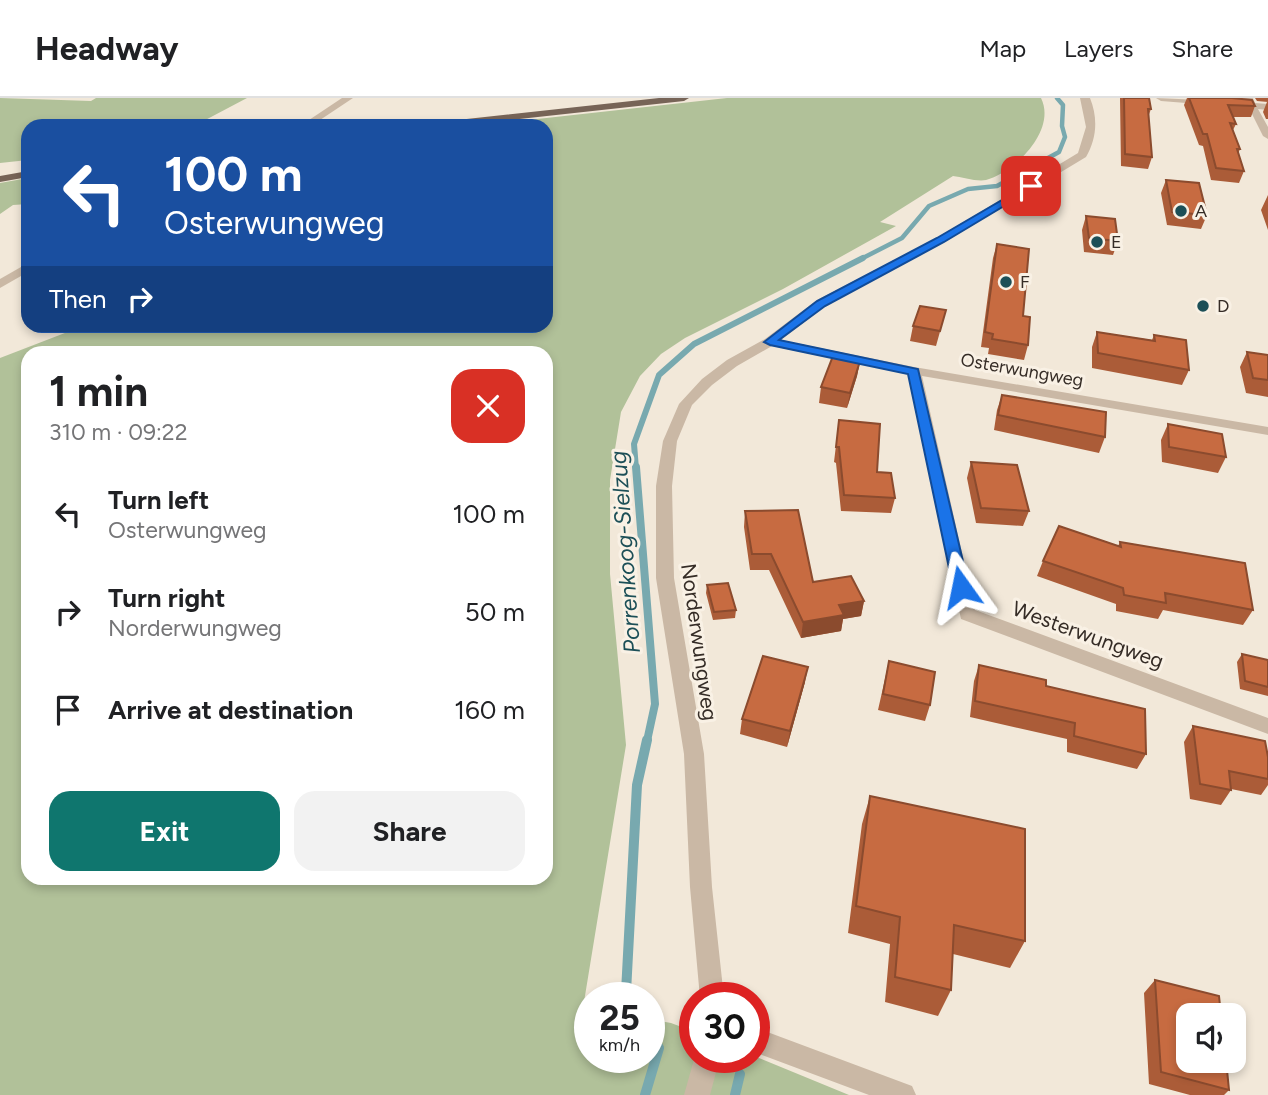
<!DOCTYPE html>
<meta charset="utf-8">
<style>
:root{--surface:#fff;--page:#f2f2f2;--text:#202124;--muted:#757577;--line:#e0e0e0;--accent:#0f766e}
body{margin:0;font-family:Figtree,sans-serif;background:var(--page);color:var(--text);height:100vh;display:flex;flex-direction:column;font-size:26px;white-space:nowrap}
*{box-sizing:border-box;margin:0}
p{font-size:23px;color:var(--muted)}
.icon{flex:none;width:38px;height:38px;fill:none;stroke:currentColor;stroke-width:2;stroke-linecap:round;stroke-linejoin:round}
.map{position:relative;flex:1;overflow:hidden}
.side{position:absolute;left:21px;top:248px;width:532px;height:539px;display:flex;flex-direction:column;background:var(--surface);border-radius:21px;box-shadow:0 4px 10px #0003}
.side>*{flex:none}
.top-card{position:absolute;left:21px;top:21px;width:532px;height:214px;border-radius:21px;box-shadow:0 4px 10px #0003;background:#1a4fa0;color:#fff;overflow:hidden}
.controls{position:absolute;left:1176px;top:905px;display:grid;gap:14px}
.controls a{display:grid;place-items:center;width:70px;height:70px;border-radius:14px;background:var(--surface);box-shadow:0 4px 10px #0003;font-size:35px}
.speed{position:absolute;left:574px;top:884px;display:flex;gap:14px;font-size:35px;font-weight:700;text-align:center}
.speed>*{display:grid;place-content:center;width:91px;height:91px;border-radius:50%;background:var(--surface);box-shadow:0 4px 10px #0003;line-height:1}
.speed small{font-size:18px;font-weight:400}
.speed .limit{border:10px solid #d22;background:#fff;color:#111}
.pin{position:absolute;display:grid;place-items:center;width:60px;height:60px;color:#fff;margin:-30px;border-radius:14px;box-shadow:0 4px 10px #0006}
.me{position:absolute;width:77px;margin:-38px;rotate:348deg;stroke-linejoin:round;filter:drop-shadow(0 0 5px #0008)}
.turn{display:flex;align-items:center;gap:24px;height:147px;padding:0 28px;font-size:32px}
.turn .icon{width:91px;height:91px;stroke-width:2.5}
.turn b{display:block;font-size:49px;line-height:60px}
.then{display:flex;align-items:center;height:66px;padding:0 28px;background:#0003;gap:14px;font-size:26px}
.round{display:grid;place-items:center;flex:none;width:74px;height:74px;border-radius:21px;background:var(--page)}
.summary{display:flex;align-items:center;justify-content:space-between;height:119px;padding:0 28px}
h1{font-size:42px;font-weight:700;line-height:52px}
.button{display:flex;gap:14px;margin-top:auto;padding:14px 28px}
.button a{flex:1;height:80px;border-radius:21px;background:var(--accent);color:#fff;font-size:28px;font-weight:700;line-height:80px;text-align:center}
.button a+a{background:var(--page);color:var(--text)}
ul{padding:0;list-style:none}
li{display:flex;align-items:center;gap:21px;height:98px;padding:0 28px}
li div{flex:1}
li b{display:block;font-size:26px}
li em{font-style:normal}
header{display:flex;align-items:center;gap:42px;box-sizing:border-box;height:98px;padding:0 35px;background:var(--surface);border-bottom:2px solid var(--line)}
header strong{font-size:33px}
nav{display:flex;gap:38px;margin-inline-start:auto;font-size:24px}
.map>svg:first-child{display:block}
.green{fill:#b1c199;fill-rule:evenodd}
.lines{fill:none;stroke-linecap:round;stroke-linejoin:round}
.stream-far3{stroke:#78a9af;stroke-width:4.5}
.stream-far2{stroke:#78a9af;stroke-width:6}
.stream-far1{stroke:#78a9af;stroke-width:8}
.stream{stroke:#78a9af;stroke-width:10}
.path{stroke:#b5a28f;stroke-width:2.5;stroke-dasharray:2 2;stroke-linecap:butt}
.minor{fill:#cab8a5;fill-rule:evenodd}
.major{fill:#776457;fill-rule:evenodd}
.wall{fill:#ab5c38}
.shaded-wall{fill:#8b4b2e}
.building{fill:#c76b41;stroke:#8b4b2e;stroke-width:2}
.route{fill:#1a73e8;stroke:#114b97;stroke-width:2}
.poi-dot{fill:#1c4f57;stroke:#f9f1e5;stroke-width:2.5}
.labels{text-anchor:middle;stroke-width:6;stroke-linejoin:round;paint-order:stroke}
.far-poi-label{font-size:18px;fill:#352c26;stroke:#f9f1e5;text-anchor:start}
.far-street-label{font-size:18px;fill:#352c26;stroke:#f9f1e5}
.street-label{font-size:21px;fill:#352c26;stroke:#f9f1e5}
.water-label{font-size:23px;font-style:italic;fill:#1c4f57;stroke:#f9f1e5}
</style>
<header>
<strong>Headway</strong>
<nav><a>Map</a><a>Layers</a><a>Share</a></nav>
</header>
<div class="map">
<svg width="1268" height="997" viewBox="0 0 1268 997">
<rect width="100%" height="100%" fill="#f2e8d9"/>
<path class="green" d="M0,0L91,3L96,0H247L194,28H28V62L0,65Z
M727,0H1041C1057,32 1015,74 986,82C977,84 962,79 953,78L880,124L896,128L783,191L685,240L661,256L640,278L621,314L610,382V476L626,647L583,910L590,911V959H649V921L671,925L695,934V959L754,958L849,997H0V260L83,228H546V28H473ZM28,256H546V780H28Z
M28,80V106L13,107L0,116V85Z"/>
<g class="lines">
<path class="stream-far3" d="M859,162L902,140L929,108L968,91L997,88L1059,54L1065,39L1062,28L1063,7L1057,0"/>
<path class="stream-far2" d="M636,371L634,346L659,277L694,246L863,160"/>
<path class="stream-far1" d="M636,369L655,606L647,643"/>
<path class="stream" d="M630,900L626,894L637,687L647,642
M645,997L659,950L649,934
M735,997L740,976"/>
<path class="path" d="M377,28L412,25"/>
<path class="minor" d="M342,0H353L311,28H300Z
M1080,0H1090C1098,20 1097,40 1086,59L945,144L825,208L781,242L914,269L1268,329V337L922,278L975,512L1268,620V636L961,521L908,276L772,248L737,268L712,287L692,307L677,343L672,388L674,480L704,656L712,789L724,900H700L690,789L684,656L656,480V388L663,343L679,306L702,281L727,262L765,241L817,202L937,140L1078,55L1086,29Z
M1156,0L1246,4L1243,0H1253L1255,5L1268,6V12L1258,11L1268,29V41L1263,38L1249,10L1161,3Z
M28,165V174L0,190V181Z
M754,929L912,988L916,997H869L754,954Z
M695,958L720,959L710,997H684Z"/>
<path class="major" d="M659,0H689L684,3L456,28H425L430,25Z
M28,73V79L0,84V78Z"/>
</g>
<path class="wall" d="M1120,0H1149L1151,11L1148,19L1152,59L1148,71L1121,68Z
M1187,0H1241L1255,8L1251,19H1233L1236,26L1233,32L1240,51L1238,56L1244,73L1239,85L1211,82L1203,48L1199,47L1184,7Z
M1255,0H1268V4L1257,3Z
M1267,4H1268V21H1266L1263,14Z
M1166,82L1207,117L1201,131L1167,127L1161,95Z
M1268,97V132L1261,112Z
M1086,118L1118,143L1113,157L1084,154L1082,132Z
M997,146L1023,218L1028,247L1024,262L988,256L989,250L981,249L993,160Z
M946,212L936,248L910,243L913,228Z
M1097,234L1152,242L1154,237L1189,272L1182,287L1092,270V249Z
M1247,254L1268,257V299L1246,295L1240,269Z
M860,263L857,278L847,310L819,305L821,289Z
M1002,297L1105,339L1099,355L994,332L997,312Z
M839,322L895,400L891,415L841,413L836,365L834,364Z
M1168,326L1226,359L1218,375L1162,364L1161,342Z
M971,364L1029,413L1023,428L976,425L967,380Z
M745,413L813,484L864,503L861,518L843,521L841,533L801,540L769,472H750L744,429Z
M1120,444L1253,512L1243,527L1163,512L1158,521L1116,513V506L1037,478L1043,463L1118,448Z
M707,487L736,512L735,520L713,522L706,495Z
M1242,556L1268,562V598L1240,591L1237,564Z
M889,563L930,607L925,623L878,612Z
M979,567L1046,588L1146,656L1137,671L1067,654V641L970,619L974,583Z
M805,584L787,649L740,636L742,621Z
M1193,628L1268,659V687L1261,697L1231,691V692L1221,707L1190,701L1184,644Z
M870,698L1025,843L1010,870L953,856L951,892L938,918L885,904L890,846L848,835L862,726Z
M1155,882L1229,992L1224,997H1190L1149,986L1144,895Z"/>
<path class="shaded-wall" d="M860,263L857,278L847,310L850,295Z
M864,503L861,518L843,521L841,533L801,540L803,524L839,507Z
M808,569L805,584L787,649L790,633Z"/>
<path class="building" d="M1124,0H1149L1151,11H1148L1152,59L1125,56Z
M1189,0H1232L1252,2L1255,8L1228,7L1236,26L1230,25L1240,51H1237L1244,73L1216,70L1207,36H1203Z
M1166,82L1199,85L1207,117L1172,114Z
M1086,118L1115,121L1118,143L1089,140Z
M997,146L1029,151L1023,218L1030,219L1028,247L992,241L993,236L985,234Z
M920,208L946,212L940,233L913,228Z
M1097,234L1155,243L1154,237L1186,242L1189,272L1098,255Z
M1247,254L1268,257V282L1253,280Z
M833,258L860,263L850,295L821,289Z
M1002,297L1106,314L1105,339L998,317Z
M839,322L880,326L877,374L891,375L895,400L844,397L839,349H836Z
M1168,326L1222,336L1226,359L1169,349Z
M971,364L1017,367L1029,413L981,410Z
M798,412L813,484L851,478L864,503L839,507L844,517L803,524L771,456H752L745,413Z
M1059,428L1121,449L1120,444L1245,465L1253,512L1165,495L1166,505L1124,497L1123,490L1043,463Z
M728,485L736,512L714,514L707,487Z
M1242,556L1268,562V589L1245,583Z
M763,558L808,569L790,633L742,621Z
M889,563L935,574L930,607L883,596Z
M979,567L1046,582V588L1145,611L1146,656L1074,638L1075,625L975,603Z
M1193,628L1265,643L1268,659V681L1229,673L1231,692L1200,686Z
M870,698L1025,731V843L954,827L951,892L895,879L900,819L856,808Z
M1155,882L1219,898L1221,917H1188V962H1226L1229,992L1161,974Z"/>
<path class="route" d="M1031,85L1036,88L1034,90L944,144L825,208L779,242L918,271L969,489L961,495L953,489L908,276L770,247L764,244L817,203L937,140Z"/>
<g class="poi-dot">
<circle cx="1181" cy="113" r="7"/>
<circle cx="1097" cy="144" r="7"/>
<circle cx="1006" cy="184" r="7"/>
<circle cx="1203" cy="208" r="7"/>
</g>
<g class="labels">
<g class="far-poi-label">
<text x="1195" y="119">A</text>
<text x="1111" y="150">E</text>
<text x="1020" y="190">F</text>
<text x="1217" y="214">D</text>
</g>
<g class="far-street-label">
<text transform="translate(1022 272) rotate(10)" y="6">Osterwungweg</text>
</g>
<g class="street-label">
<text transform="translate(1088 537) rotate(20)" y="7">Westerwungweg</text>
<text transform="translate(699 544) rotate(82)" y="7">Norderwungweg</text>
</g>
<g class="water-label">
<text transform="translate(625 454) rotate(-94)" y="8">Porrenkoog-Sielzug</text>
</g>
</g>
</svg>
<div class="controls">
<a><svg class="icon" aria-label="sound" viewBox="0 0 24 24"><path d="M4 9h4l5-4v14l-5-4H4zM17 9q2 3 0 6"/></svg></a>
</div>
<div class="speed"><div>25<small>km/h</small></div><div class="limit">30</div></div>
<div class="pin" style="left:1031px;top:88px;background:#d93025"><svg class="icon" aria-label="arrive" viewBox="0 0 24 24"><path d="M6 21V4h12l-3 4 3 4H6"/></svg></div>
<svg class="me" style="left:961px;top:489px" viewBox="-20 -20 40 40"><path d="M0-17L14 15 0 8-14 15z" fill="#1a73e8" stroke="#fff" stroke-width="4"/></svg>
<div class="top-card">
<div class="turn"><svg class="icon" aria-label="left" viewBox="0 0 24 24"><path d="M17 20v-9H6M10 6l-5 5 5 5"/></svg><div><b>100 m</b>Osterwungweg</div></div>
<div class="then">Then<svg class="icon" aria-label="right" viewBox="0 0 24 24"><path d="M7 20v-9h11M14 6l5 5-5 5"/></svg></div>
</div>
<section class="side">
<div class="summary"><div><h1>1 min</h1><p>310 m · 09:22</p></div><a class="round" style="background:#d93025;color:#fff"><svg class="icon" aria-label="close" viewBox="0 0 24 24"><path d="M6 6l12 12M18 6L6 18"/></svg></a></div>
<ul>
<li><svg class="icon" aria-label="left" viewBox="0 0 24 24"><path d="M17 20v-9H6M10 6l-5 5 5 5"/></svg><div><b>Turn left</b><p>Osterwungweg</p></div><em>100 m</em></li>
<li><svg class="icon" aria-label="right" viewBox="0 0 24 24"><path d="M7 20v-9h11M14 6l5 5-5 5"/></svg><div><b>Turn right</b><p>Norderwungweg</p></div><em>50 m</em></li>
<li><svg class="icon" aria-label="arrive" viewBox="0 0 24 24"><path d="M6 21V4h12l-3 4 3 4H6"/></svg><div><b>Arrive at destination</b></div><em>160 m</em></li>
</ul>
<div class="button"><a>Exit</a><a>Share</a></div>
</section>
</div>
